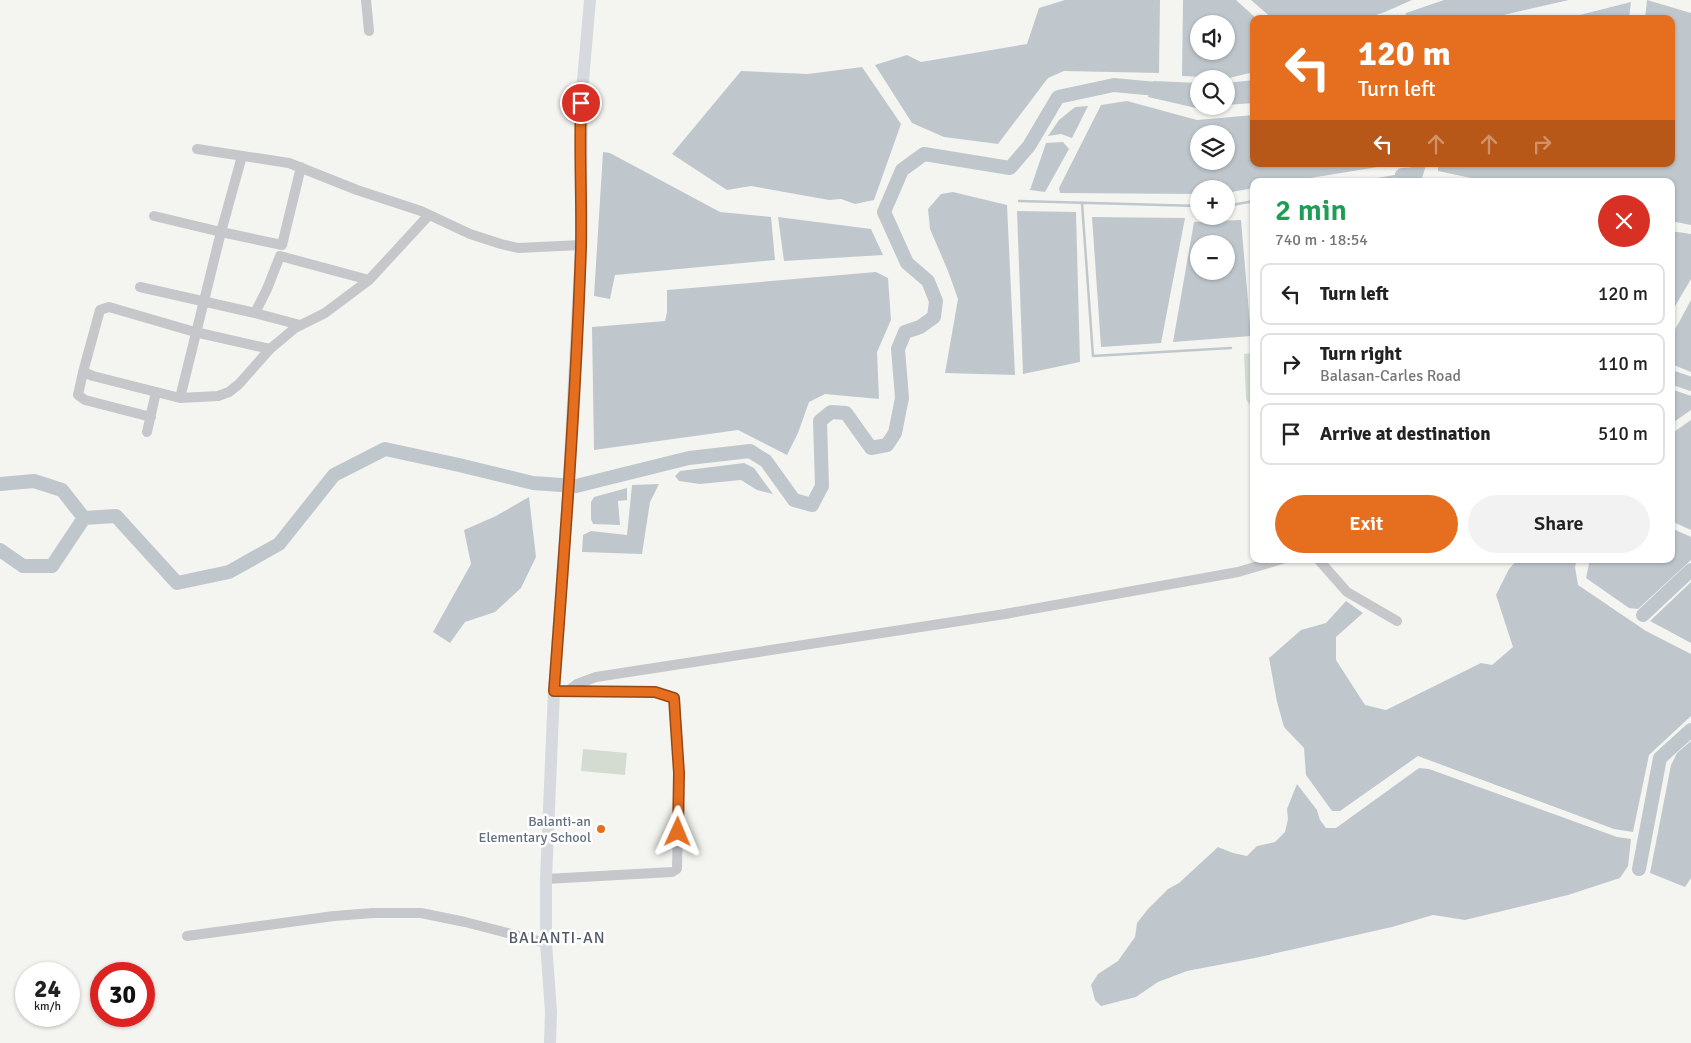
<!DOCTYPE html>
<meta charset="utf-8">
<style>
:root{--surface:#fff;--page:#f2f2f2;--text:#222;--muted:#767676;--line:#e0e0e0;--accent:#e66e1f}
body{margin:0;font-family:Signika,sans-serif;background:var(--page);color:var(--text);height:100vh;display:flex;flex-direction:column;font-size:19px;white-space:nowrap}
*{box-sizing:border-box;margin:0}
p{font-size:16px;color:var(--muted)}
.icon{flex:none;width:28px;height:28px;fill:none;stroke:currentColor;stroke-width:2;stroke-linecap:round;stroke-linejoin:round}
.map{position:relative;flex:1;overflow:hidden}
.drawer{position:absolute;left:1250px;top:178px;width:425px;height:385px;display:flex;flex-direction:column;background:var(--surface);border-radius:10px;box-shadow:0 1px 4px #0004}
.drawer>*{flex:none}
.hud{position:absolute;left:1250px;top:15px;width:425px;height:152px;border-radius:10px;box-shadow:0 1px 4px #0004;background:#e66e1f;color:#fff;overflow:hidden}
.tools{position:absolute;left:1190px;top:15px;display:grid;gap:10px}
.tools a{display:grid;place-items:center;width:45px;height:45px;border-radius:50%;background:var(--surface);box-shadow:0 1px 4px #0004;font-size:25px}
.speed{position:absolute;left:15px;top:962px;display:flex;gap:10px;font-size:25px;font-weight:700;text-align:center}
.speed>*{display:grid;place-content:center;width:65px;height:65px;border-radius:50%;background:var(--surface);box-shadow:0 1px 4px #0004;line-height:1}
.speed small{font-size:12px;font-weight:400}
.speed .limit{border:8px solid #d22;background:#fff;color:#111}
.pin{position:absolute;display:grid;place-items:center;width:42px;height:42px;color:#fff;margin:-21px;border:2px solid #fff;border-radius:50%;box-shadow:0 1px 5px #0007}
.me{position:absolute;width:55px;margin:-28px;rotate:1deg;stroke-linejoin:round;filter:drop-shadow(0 0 4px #0008)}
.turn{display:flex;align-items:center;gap:18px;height:105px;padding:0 25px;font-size:22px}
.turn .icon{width:65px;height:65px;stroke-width:2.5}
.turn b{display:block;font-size:35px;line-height:42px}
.lanes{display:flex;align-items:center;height:48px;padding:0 25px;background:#0003;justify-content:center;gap:25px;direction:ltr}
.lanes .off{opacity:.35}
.round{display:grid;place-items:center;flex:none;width:52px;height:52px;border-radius:26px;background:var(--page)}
.head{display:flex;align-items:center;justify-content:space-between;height:85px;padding:0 25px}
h1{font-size:30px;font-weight:600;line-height:38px;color:#1e9e55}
.cta{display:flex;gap:10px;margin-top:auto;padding:10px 25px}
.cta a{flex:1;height:58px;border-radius:30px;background:var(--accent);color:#fff;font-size:20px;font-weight:600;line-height:58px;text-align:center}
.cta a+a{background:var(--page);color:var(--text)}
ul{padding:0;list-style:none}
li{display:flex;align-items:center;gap:15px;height:62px;margin:0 10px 8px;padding:0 15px;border:2px solid var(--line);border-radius:10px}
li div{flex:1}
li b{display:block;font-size:19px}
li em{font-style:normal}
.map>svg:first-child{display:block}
.green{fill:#d4dcd2}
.water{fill:#bfc7cd;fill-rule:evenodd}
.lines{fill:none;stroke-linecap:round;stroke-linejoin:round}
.stream{stroke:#bfc7cd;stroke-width:2.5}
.river{stroke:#bfc7cd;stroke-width:14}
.minor{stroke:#c5c7cb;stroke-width:10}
.major{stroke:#d6d9de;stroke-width:12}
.route-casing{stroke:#964814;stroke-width:12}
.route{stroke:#e66e1f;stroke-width:9}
.poi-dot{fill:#e66e1f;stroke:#fff;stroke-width:2}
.labels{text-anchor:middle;stroke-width:5;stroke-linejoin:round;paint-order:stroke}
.poi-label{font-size:14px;fill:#636f82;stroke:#fff;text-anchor:end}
.quarter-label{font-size:16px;letter-spacing:1px;fill:#515a67;stroke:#fff}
</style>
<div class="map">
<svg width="1691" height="1043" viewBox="0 0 1691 1043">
<rect width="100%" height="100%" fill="#f4f5f0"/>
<path class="green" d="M1254,353V411L1246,399L1244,354Z
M583,749L627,753L625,775L581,771Z"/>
<path class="water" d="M1065,0H1160L1159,73L1064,71L1048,78L998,144L944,137L912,123L875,65L907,55L921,62L1027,44L1039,8Z
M1183,0H1236L1257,19H1254V72L1229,78L1182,76ZM1199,24H1226V51H1199Z
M1251,0H1412L1385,12L1364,19H1273Z
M1444,0H1569L1486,19H1404L1406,13Z
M1647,0L1691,13V225L1671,221V181H1485L1438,171V164H1671V91L1674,92L1671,89V19H1645Z
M1631,2L1629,19H1564Z
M862,67L901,124L874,200L855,204L841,199L829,200L751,186L727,190L672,154L741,71L808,74Z
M1254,80V103L1226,105V83Z
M1153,81L1199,83V106H1216L1196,108L1148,97Z
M1127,101L1197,120L1254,115V164H1396L1292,181H1254V188L1226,193V189H1199V194L1060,193L1059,188L1101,105ZM1199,134H1226V161H1199Z
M1088,106L1072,138L1061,134L1048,136L1059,120L1075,107Z
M1063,142L1069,149L1045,192L1030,190L1046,143Z
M603,152L610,153L720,212L771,217L775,260L615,275L610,299L594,296Z
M953,192L1007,205L1015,375L945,373L958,299L948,271L930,229L928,209L941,194Z
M1017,211L1076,212L1080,362L1023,374Z
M778,217L871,229L883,255L784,261Z
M1092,217L1185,218L1161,343L1101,347Z
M1241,220L1251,336L1173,342L1194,222ZM1199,244H1226V271H1199Z
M1671,231L1691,234V279L1671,313Z
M876,272L888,278L891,320L877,352L879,399L825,394L809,402L798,433L787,455L738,430L594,450L592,327L665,321L667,312V290Z
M1691,300V372L1671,364V337Z
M1671,389L1691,396V410L1671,424Z
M1691,420V530L1671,521V434Z
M744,463L754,468L773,494L757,490L741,480L700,484L679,481L675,476L680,471Z
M659,484L650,502L642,554L582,552L583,535L591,531L627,535L632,485Z
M627,488V500L618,501L620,525L593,524L591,519V502L594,497Z
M529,497L536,557L521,588L495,612L465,622L450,643L433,632L471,564L464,530L496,516Z
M1671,528L1691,537V560L1638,609L1629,608L1586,578L1590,559H1671Z
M1518,559H1577L1575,567L1578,585L1646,631L1691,654V716L1649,755L1633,832L1614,829L1418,756L1340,811H1332L1306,775L1304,748L1284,727L1277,702L1269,658L1301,630L1326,623L1346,601L1363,613L1336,637V660L1365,705L1386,710L1481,663L1492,665L1513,647L1496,595L1509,569Z
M1691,582V643L1650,621Z
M1691,741V878L1685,887L1650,873L1671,765L1677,753Z
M1419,768L1429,769L1617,837L1631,839L1628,866L1620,878L1568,895L1465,920L1433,915L1392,927L1255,958L1187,971L1158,982L1136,997L1101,1006L1095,1000L1091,985L1098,974L1118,961L1135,937L1137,923L1148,909L1168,889L1179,883L1218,847L1233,853L1247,856L1257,846L1275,842L1285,832L1288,819L1287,809L1297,784L1317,810L1320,820L1326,828H1336Z"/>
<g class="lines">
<path class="stream" d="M1367,181L1402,175
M1019,201L1199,206
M1082,203L1093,356L1231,348
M1226,206L1254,201"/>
<path class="river" d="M1402,175L1416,174L1419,164
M1671,377L1691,384
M0,484L34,481L62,490L84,518
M0,550L23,566H52L84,518L116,516L177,583L229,572L279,544L334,475L385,449L459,465L533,483L576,486L689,458L750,451L766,461L794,500L812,505L822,486L820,421L831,412L846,413L871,448L887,445L895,433L902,398L898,349L905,332L920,327L934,317L936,301L928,281L907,263L884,212L902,170L924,154L1010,168L1029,146L1058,97L1114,85L1199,93
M1643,615L1691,570
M1639,869L1660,758L1691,730"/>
<path class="minor" d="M366,0L369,31
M197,149L289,163L357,190L421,211L470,234L501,244L518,248L581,245
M154,216L221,232L242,156
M140,287L255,313
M300,325L255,313L267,289L280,256L369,280
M270,349L195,332L109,307L100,310L83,372L93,376L180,398L218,396L229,392L239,384L270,349L295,328L325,313L369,280L429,215
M83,372L78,395L85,400L151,417
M180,398L221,232L282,245L301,167
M147,432L156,392
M1318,559L1347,592L1397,621
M568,691L577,684L596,677L1005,614L1238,572L1282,559
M546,879L672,872L677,869L679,773L675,698L655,692L567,691
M187,936L334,916L373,913H421L465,922L546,943"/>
<path class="major" d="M550,1043L551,1012L546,943V879L554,691L568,497L581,245L582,92L590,0"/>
</g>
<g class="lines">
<g class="route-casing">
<path id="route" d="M581,103C579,151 582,199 581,247C576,395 565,543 554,691L655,692L674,698L679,773L678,832"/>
</g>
<use href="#route" class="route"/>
</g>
<circle class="poi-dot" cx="601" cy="829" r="5"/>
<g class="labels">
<g class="poi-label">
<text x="591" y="826">Balanti-an<tspan x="591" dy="16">Elementary School</tspan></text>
</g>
<g class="quarter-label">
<text x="557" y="943">BALANTI-AN</text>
</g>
</g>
</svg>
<div class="tools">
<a><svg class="icon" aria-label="sound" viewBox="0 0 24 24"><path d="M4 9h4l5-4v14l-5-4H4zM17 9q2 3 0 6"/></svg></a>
<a><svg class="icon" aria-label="search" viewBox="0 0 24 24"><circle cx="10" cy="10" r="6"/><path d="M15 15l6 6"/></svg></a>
<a><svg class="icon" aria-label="layers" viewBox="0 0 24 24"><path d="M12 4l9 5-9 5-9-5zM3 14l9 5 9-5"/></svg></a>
<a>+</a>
<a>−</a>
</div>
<div class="speed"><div>24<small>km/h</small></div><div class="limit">30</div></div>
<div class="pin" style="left:581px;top:103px;background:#d93025"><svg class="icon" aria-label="arrive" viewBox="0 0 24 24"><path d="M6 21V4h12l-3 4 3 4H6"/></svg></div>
<svg class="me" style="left:678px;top:832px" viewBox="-20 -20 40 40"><path d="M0-17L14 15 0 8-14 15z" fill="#e66e1f" stroke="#fff" stroke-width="4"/></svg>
<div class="hud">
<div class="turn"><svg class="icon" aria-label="left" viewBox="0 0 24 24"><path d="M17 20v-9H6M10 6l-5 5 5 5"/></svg><div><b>120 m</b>Turn left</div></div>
<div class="lanes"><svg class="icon" aria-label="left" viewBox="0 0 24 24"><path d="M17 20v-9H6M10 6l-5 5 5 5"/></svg><svg class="icon off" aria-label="ahead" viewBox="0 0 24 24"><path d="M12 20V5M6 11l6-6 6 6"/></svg><svg class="icon off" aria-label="ahead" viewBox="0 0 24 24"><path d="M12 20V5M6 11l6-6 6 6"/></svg><svg class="icon off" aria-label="right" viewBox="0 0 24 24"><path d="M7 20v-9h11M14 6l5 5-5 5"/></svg></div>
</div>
<section class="drawer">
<div class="head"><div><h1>2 min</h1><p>740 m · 18:54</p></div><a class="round" style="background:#d93025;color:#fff"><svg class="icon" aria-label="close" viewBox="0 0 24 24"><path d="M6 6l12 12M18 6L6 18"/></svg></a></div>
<ul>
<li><svg class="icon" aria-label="left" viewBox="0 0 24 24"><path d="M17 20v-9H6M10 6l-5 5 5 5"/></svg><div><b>Turn left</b></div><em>120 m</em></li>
<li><svg class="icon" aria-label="right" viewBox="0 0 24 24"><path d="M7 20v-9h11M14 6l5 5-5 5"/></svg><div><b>Turn right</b><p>Balasan-Carles Road</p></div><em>110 m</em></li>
<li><svg class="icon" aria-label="arrive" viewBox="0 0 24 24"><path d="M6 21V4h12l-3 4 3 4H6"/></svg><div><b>Arrive at destination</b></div><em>510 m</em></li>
</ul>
<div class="cta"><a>Exit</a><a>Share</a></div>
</section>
</div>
